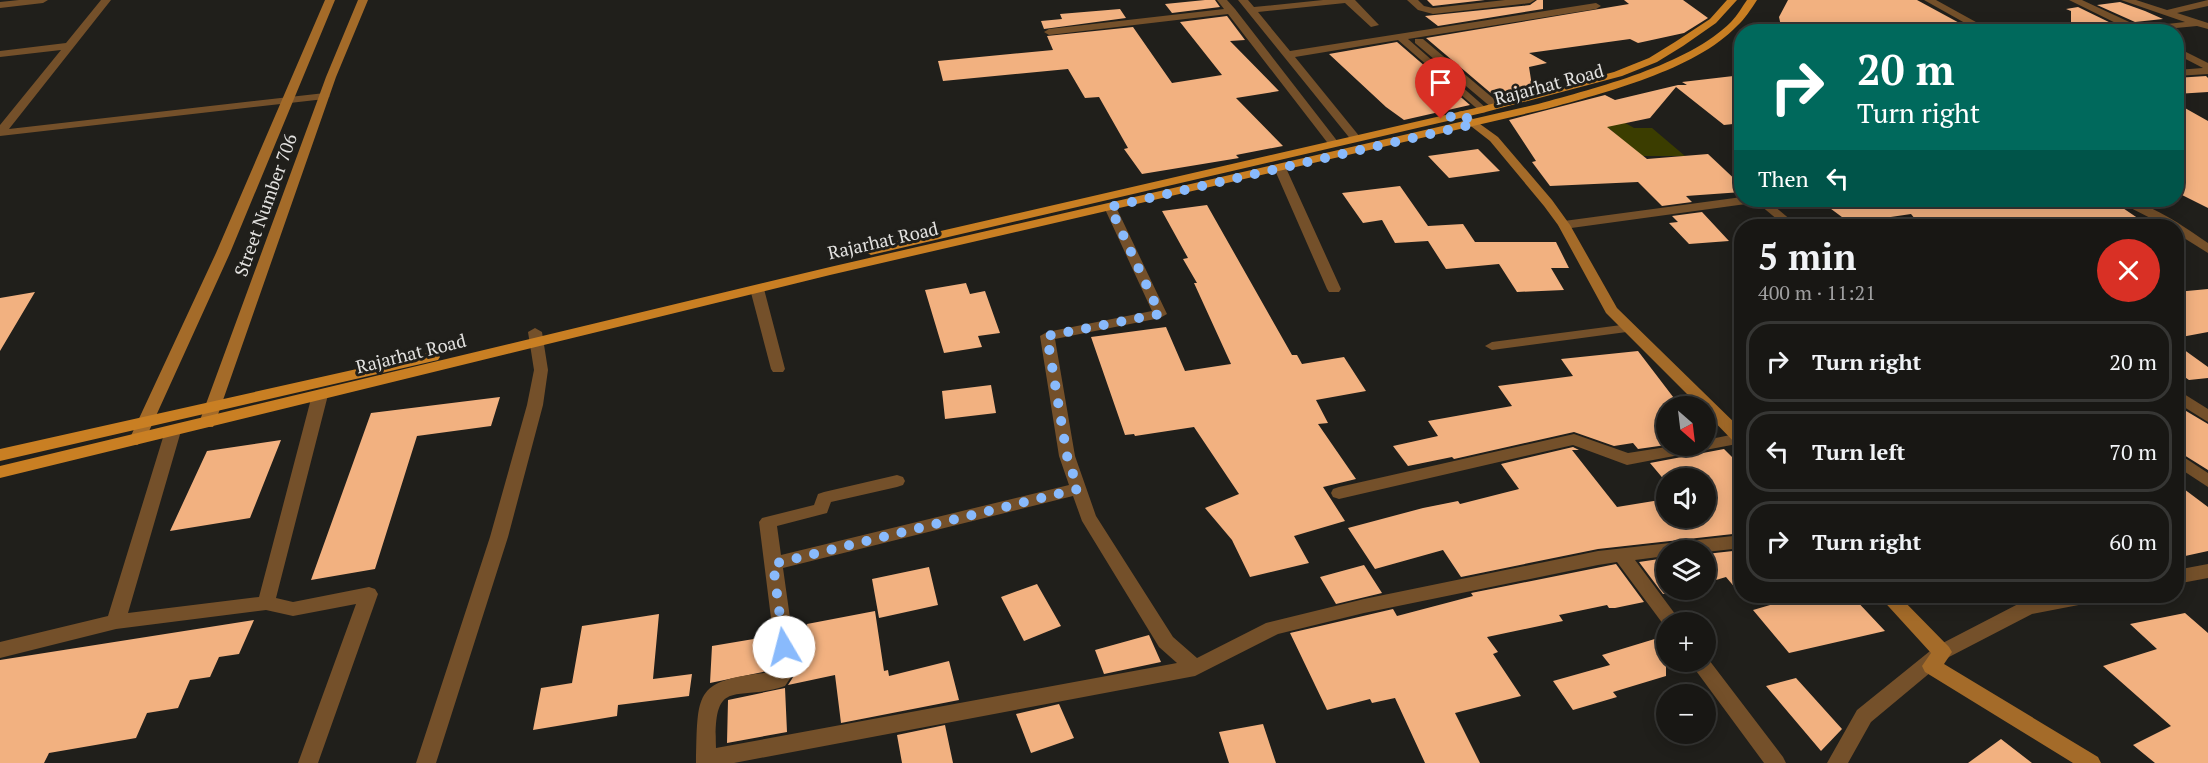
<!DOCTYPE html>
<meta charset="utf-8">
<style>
:root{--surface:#181714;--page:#252422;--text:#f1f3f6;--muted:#9f9fa0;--line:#363634}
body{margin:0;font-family:"PT Serif",serif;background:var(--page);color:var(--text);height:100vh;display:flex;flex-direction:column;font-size:22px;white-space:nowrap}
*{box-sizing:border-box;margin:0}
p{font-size:20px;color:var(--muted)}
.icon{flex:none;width:33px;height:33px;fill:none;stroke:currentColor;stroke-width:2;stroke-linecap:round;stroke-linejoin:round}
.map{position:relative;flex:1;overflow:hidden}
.details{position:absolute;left:1734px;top:219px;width:450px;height:384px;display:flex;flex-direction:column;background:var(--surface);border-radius:24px;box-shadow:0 3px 15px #0003,0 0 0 2px var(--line)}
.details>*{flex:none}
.top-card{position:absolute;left:1734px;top:24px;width:450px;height:183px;border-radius:24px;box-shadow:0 3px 15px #0003,0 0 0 2px var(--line);background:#00695c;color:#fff;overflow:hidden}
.needle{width:39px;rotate:152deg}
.controls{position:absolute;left:1656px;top:396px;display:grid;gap:12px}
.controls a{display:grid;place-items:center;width:60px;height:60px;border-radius:50%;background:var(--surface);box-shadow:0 3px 15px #0003,0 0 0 2px var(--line);font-size:30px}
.pin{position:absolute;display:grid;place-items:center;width:51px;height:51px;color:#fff;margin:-62px -26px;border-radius:50% 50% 50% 0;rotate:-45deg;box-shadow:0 0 6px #0007}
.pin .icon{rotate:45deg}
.me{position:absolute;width:66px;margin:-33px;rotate:352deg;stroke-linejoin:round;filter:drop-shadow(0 0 4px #0008)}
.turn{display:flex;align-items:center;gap:21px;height:126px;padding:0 24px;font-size:27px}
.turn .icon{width:78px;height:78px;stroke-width:2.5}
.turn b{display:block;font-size:42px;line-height:51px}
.then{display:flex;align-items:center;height:57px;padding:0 24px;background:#0003;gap:12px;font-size:22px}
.round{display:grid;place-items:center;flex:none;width:63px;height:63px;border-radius:32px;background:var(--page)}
.headline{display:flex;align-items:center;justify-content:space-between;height:102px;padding:0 24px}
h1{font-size:36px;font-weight:600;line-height:45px}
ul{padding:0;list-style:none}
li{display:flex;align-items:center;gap:18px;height:81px;margin:0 12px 9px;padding:0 12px;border:3px solid var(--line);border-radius:24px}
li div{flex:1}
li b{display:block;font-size:22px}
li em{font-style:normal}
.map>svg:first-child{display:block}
.green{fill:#3b3d00}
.building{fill:#f2b180}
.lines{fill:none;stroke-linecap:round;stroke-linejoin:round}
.street{fill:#74502a;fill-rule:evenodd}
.secondary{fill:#a46b29;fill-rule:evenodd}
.primary{fill:#c97f23;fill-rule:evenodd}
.route{stroke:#89bafc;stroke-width:10;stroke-dasharray:0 18}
.labels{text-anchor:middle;stroke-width:6;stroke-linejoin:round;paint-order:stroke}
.street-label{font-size:18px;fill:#e3e2e0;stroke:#201f1b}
</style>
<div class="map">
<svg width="2208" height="763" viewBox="0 0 2208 763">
<rect width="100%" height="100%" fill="#201f1b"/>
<path class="green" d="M1598,107L1634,128H1652L1685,156H1640L1610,129L1559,133Z"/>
<path class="building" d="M1205,0H1215L1220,7L1172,13L1165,4Z
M1427,0H1485L1433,6Z
M1537,0H1543V9L1438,26L1425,16L1530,5Z
M1624,0H1683L1708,18L1684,33L1638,43L1630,39L1529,53L1547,63L1529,67L1532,86L1559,84L1499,100L1426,38L1629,4Z
M1788,0H1917L1976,32H1790L1781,26L1779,17Z
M2120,2L2145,11L2163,19L2135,22L2097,5Z
M2078,7L2115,25L2081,28L2071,23V11L2066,9Z
M1120,9L1126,18L1044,29L1041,21L1062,19L1060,14Z
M1227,16L1245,40L1230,41L1279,91L1236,98L1283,146L1236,155L1239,158L1142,174L1124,149L1128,148L1099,97L1085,98L1068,69L943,81L938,61L1053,50L1047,36L1133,27L1172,83L1222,75L1180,22Z
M1397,42L1470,105L1404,120L1386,107L1329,54Z
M1742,75V123L1724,125L1676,87L1650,118L1607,127L1647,159L1708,154L1742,186V192L1686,196L1692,202L1662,206L1638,182L1550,186L1532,162L1536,161L1509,120L1605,95L1615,100L1678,85H1687L1682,82Z
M2206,76L2208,78V92L2176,94V78Z
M2176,103L2208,121V208L2176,192Z
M1478,149L1500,171L1449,178L1428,156Z
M1400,186L1428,226L1463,224L1475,242H1556L1569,268H1551L1564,290L1517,292L1499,264L1446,269L1428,241L1395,243L1382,220L1363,223L1342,193Z
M1819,200H1928V205L2111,200L2145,223L2094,226H1921L1911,214L1850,223Z
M1207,205L1292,355H1297L1302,364L1344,357L1366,391L1316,400L1328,423L1318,424L1356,479L1323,487L1345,521L1294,536L1309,563L1250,577L1232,540L1205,508L1239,494L1194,427L1135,436L1134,434L1125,435L1091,337L1166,327L1185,371L1231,364L1194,283H1197L1183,259L1188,258L1162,211Z
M1702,212L1729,241L1689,244L1669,223L1678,222L1672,216Z
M966,283L970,294L985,291L1000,333L978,336L982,347L944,353L925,290Z
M2208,289V332L2176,338V292Z
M35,292L0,351V298Z
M2176,344L2208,367V378L2189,380L2176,371Z
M1638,351L1680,406H1666V445L1638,449L1633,443L1614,446L1574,432L1454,459L1452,457L1408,466L1393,446L1438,436L1428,421L1512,406L1498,386L1573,376L1561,359Z
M991,385L996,413L945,419L942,391Z
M500,397L491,426L417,436L375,569L311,580L371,413Z
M2176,405L2208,424V470L2176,450Z
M281,440L250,518L170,531L207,451Z
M1573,447L1579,450H1572L1617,507L1666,499V518H1706V478H1666V482L1650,463L1724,449L1742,467V533L1598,549L1461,577L1443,550L1375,569L1348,528L1423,508L1458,501L1460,504L1519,489L1501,464Z
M2176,483L2208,507V551L2176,558Z
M1742,550V596L1726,577L1706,583V554Z
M1666,558V590H1680L1663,594L1639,562Z
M1616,564L1644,602L1615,608H1609L1607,605L1559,615L1563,621L1487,637L1498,652L1493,654L1521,696L1455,713L1480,763H1425L1395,698L1372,703L1370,699L1327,710L1290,633L1393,609L1397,616L1473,596L1471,593Z
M1364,565L1382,593L1336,604L1320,577Z
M929,567L938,605L879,618L872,579Z
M1037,584L1061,626L1024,641L1001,597Z
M1775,596H1852L1885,631L1789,653L1753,610L1777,603Z
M875,611L884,671L888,670L889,676L949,661L959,700L841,723L835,675L788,685L799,668L794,633L808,631L807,624Z
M2185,613L2208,633V763H2155L2133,745L2171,726L2103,666L2157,649L2130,624Z
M659,614L653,679L692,674L689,696L618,705L617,716L533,730L541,688L572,683L582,626Z
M254,620L239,654L219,657L210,677L190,680L178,708L147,713L136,738L49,753L44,763H0V660Z
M1149,635L1161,662L1104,674L1095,650Z
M771,636L775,665L772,670L710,683L712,646Z
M1658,638L1666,648V676L1613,692L1617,697L1573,710L1553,681L1610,665L1602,655Z
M1796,678L1842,729L1821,751L1766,686Z
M785,688L787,732L727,743L728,700Z
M1059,704L1074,738L1031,753L1016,714Z
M1263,724L1276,763H1229L1219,732Z
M945,725L953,763H902L897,735Z
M2001,739L2032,763H1968Z"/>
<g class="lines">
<path class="street" d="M19,0H48L43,3L0,8V2Z
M101,0H111L9,129L325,93L330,96L325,99L0,136V125L61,50L0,57V51L66,43Z
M1217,0H1227L1235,9L1338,142V146H1330L1228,14L1049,35L1044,32L1049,29L1224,9Z
M1238,0H1248L1254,7L1323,0H1355L1379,25L1371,27L1345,3L1258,12L1290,51L1596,3L1601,6L1596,9L1408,39L1486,108V112L1482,113L1398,40L1295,57L1360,137V141H1352Z
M1407,0H1418L1424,6L1433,8L1505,0H1535L1530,3L1433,14L1418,10Z
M1924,0H1936L1994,32H1981Z
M2069,0H2082L2140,27L2185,22L2121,0H2136L2167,10L2208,0V6L2177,13L2208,23V29L2197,26L2134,32Z
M1415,39H1423L1500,104V108H1492L1415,43Z
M2176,47L2208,63V74L2176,76V70L2203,68L2176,54Z
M1280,164L1286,168L1341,289L1339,292H1329L1327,289L1274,168Z
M1742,197V200H1752L1746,204L1564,229L1558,225L1564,221Z
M1754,200H1767L1798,226H1785Z
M2115,200C2144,197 2184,227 2208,243V253L2176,233V226H2166Z
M1110,203L1116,207L1167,314L1160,318L1055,339L1075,456L1096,516L1173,637L1197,658L1266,623L1364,599L1598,551L1742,535V548L1706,552L1666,550V556L1635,560L1681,622H1666V628L1617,562L1598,565L1364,613L1278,634L1195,676L734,763H696C698,691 693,680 773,672L777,666L759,522L762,518L814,505L818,494L824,492L897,475L903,477L905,481L903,485L897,487L831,502L827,513L777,526L781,555L1069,485L1059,456L1040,336L1047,332L1152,311L1104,207ZM1073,496L1082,521L1159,647L1177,663L716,748C713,674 736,703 785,686L797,668L783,568Z
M757,285L764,289L785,369L783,372H773L771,369L750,289Z
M1629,324L1636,328L1634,331L1492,350L1485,346L1492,342Z
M535,328L542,332L548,370L543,405L508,537L436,763H416L490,537L527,405L534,370L528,332Z
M2176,389L2208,409V422L2176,402Z
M320,390L328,395L276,598L293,602L369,587L375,589L378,594L318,763H298L356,604L293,616L266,610L116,629L0,658V642L108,616L165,431L173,426L181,431L128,613L259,597L312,395Z
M1740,433L1742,443L1627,465L1573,445L1339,499L1333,497L1331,493L1333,489L1339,487L1574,434L1628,453L1673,446H1706V440Z
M2176,452L2208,473V487L2176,466Z
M2208,564V578L2176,584V570Z
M2052,596H2098L2095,601L2089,603L2032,614L1949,657L1871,722L1848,763H1827L1857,710L1935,647L2022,602Z
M1706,656L1783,757L1786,763H1764L1694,668L1692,662H1706Z"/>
<path class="secondary" d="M325,0H335L230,253L145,440L137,445L131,444L129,440L216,253Z
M358,0H368L336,77L215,423L213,427H201L199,423L326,77Z
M1462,111L1498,137L1552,200L1570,225L1617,308L1742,430V445L1736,444L1706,413V406H1699L1606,313L1558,225L1544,206L1490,141L1458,116V112Z
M1879,596H1899L1949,647L1952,652L1944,664L2098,757L2101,763H2073L1925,672L1922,666L1931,653Z"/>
<path class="primary" d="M1727,0H1737L1716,23L1683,46L1657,62L1622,76L1482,113L871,255L864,251L871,247L1480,107L1614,72L1649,58L1675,42L1710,19Z
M1747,0H1757C1751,9 1745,19 1737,26C1695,70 1604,93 1546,109L830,275L0,478V466L830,267L1538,104C1596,88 1688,65 1731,22C1737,16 1742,7 1747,0Z
M433,352L438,354L440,357L438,360L0,461V449Z"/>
</g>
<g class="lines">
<path class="route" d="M784,647L773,564L1078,489L1067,456L1047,336L1160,314L1110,207L1474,124L1462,114L1441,119"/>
</g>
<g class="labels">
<g class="street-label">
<text transform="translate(1549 85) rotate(-15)" y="6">Rajarhat Road</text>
<text transform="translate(266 205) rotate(-70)" y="6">Street Number 706</text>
<text transform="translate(883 241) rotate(-13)" y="6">Rajarhat Road</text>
<text transform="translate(411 354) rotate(-14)" y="6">Rajarhat Road</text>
</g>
</g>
</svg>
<div class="controls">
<a><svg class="needle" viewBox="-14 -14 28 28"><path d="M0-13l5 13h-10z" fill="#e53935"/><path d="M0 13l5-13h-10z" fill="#9f9fa0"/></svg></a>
<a><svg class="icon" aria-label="sound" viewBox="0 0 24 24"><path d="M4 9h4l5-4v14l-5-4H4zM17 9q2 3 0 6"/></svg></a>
<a><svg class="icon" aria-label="layers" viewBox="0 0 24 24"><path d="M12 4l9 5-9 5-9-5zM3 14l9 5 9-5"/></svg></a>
<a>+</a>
<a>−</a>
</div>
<div class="pin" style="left:1441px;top:119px;background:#d93025"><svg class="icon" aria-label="arrive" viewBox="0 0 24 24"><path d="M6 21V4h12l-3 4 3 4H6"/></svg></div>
<svg class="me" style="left:784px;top:647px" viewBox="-20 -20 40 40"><circle r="19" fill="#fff"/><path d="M0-13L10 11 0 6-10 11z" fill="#89bafc"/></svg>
<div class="top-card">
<div class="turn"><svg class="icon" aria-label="right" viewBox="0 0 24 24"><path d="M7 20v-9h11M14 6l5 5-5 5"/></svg><div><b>20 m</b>Turn right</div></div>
<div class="then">Then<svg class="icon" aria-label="left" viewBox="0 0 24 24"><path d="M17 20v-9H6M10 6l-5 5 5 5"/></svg></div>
</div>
<section class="details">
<div class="headline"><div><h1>5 min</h1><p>400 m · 11:21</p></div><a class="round" style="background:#d93025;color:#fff"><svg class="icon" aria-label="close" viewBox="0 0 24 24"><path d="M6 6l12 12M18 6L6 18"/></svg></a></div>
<ul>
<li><svg class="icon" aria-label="right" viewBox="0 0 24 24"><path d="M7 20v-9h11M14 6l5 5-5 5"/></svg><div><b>Turn right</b></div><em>20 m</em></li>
<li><svg class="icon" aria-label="left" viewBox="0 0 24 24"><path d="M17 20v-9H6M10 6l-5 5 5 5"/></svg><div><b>Turn left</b></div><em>70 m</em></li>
<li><svg class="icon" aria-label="right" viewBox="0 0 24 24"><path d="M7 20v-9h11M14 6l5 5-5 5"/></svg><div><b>Turn right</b></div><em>60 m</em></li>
</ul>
</section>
</div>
